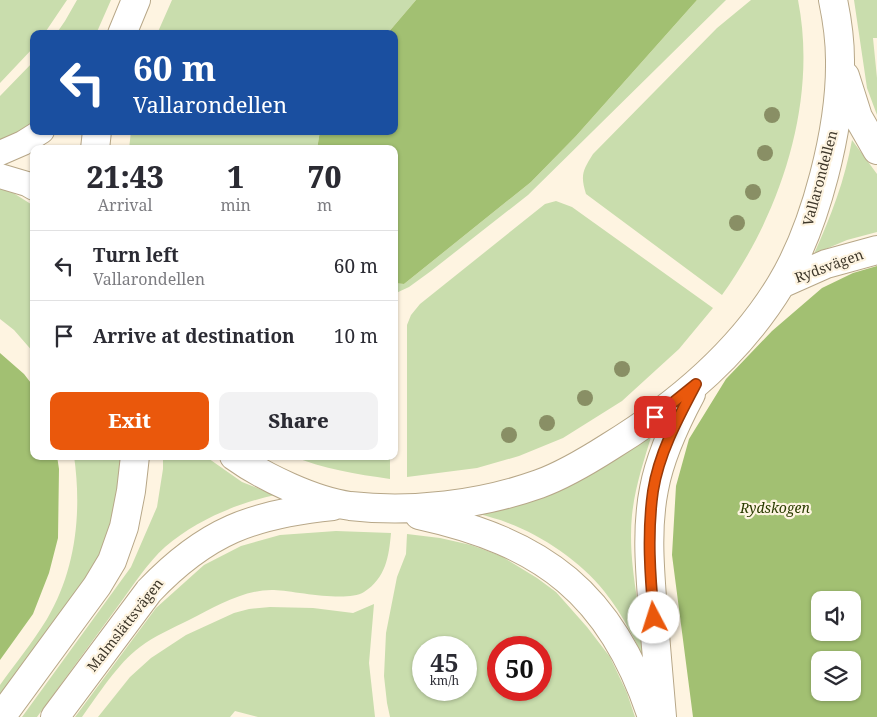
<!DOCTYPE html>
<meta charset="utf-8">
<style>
:root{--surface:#fff;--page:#f2f2f3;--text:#2b2b33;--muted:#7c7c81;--line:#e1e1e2;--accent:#ea580c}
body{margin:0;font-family:"Noto Serif",serif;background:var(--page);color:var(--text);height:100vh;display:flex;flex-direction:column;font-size:19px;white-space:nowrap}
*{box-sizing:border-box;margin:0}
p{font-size:16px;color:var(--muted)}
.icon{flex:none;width:28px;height:28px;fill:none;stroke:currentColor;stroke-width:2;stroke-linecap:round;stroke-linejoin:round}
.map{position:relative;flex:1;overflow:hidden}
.side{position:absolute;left:30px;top:145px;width:368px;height:315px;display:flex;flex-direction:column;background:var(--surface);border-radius:10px;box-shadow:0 1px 4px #0004}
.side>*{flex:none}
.banner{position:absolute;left:30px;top:30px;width:368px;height:105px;border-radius:10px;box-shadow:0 1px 4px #0004;background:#1a4fa0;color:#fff;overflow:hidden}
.tools{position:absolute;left:811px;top:591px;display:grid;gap:10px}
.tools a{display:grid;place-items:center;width:50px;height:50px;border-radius:10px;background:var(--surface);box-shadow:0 1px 4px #0004;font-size:25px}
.speed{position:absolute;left:412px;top:636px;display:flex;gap:10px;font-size:25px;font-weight:700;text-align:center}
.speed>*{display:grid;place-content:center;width:65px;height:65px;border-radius:50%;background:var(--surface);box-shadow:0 1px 4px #0004;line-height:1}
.speed small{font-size:12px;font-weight:400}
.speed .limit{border:8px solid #d22;background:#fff;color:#111}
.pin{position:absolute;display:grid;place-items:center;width:42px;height:42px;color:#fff;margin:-21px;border-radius:10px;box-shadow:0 2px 8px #0006}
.me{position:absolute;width:55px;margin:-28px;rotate:355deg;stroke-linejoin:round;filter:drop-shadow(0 0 4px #0008)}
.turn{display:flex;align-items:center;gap:18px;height:105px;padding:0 20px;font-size:22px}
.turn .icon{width:65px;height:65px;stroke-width:2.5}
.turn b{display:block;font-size:35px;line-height:42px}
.eta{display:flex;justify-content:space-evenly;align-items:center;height:85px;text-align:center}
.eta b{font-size:30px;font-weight:800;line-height:35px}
.primary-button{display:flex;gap:10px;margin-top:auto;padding:10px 20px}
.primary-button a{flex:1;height:58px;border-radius:10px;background:var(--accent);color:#fff;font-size:20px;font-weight:800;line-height:58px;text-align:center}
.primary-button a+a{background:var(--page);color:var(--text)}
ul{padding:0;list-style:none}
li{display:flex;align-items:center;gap:15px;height:70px;padding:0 20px;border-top:1px solid var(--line)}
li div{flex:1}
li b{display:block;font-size:19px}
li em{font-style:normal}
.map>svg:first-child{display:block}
.green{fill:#c9ddad;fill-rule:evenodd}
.forest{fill:#a2c072;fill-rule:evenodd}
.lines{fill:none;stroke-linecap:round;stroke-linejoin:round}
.street-casing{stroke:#b7a788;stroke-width:26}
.secondary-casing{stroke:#b7a788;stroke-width:30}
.street{stroke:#fff;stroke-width:24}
.secondary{stroke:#fff;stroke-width:28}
.tree{fill:#898f65}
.route-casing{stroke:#983908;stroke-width:12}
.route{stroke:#ea580c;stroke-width:9}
.labels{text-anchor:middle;stroke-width:4.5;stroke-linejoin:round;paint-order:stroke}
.street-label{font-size:14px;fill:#3e372a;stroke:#fef4e1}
.park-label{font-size:14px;font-style:italic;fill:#2a3c00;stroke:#fef4e1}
</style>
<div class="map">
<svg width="877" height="717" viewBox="0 0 877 717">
<rect width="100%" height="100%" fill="#fef4e1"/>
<path class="green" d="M0,0H67L44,34H34V47L0,83Z
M77,0H111L96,34H56L65,21Z
M172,0H416L387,34H157Z
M697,0H726L528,195L431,271L409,287L394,294V283L404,284L531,182L576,136Z
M751,0H798C818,101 781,213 722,295L586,194C580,175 583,170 593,154L717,28Z
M854,0H877V38H873L877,78V115L867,88Z
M34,61V125L0,141V96Z
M131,131H320L317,149H129Z
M852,140L877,174V232L847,240L814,254C831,216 845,180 852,140Z
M0,187L7,189L34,206V353L14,330L0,319Z
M556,201L572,207L713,308L679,349L622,401L563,438L519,456L477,468L407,477V325L411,315L420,304L545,204Z
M652,434C644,460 635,487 632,515C627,564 642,621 650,670C636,643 623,614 604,591C581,562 543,536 508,523C499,519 489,517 479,514Z
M74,456H123L110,530L95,565L0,697V685C15,664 33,642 47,619C76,570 82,512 74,456Z
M163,456H205L242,482L275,495C235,504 197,520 165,547C148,562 132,587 118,606C91,643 64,680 37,717H22L131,567L157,507L163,469Z
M292,456H390V479C356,474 324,469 292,456Z
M336,531L391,533C389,556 386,578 364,592C346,603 296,591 274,590C244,589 215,607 189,620C173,628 154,636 140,647C118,663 98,695 82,717H75L156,608L204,565L241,546L280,535Z
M407,534L440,538L471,545L501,556L537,578L556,592L587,627L610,657L627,693L635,717H390L387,703L384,676L386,633L397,577L406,554ZM424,648H466V690H424ZM499,648H541V690H499Z
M374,604L369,663L375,717H258L235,711L230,717H98L130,677L151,658L186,635L234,613L249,609L270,607L313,608L353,613Z"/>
<path class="forest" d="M416,0H697L576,136L531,182L404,284L394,283V149H317L320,131H394V34H387Z
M877,266V717H693L672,555L676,486L689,439L726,379L772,331L822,288L853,273ZM820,600H852V632H820ZM820,660H852V692H820Z
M0,353L24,374L34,387V456H57L59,469L58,538L49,573L33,614L0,660Z"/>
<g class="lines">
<g class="street-casing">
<path id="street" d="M0,153L23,143L42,131
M0,176L27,184L34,188"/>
</g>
<g class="secondary-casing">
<path id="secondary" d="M122,34L136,0
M845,76L858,117L877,150
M95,149L97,131
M781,284L826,264L877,250
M234,456C263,477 314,501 350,506C412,513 480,505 539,484C564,475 587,461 609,447C676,406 740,352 781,284C816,226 841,128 840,60C840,40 837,19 833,0
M419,515C543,542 612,594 652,717
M1,717L97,586L112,561L124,527L131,491L135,456
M55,717L149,591C206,531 253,514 333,506
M662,717C659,682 656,646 653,611C650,571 646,529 654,489C660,456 675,424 691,394"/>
</g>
<use href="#street" class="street"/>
<use href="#secondary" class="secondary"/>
</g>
<g class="tree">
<circle cx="772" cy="115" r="8"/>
<circle cx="765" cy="153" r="8"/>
<circle cx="753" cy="192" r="8"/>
<circle cx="737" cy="223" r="8"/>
<circle cx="622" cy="369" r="8"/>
<circle cx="585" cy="398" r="8"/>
<circle cx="547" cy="423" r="8"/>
<circle cx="509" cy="435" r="8"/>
</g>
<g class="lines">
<g class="route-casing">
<path id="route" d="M654,618C650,576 647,533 653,491C659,453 678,418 696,384L655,417"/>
</g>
<use href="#route" class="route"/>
</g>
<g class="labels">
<g class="street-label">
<text transform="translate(820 178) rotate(-75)" y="5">Vallarondellen</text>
<text transform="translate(829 266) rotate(-20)" y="5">Rydsvägen</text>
<text transform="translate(125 625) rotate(-52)" y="5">Malmslättsvägen</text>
</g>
<g class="park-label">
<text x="775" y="513">Rydskogen</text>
</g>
</g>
</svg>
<div class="tools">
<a><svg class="icon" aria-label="sound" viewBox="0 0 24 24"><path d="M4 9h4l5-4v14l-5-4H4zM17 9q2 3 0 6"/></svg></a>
<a><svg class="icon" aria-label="layers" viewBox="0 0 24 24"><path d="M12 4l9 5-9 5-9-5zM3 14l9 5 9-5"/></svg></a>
</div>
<div class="speed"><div>45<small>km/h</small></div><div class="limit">50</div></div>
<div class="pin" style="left:655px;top:417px;background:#d93025"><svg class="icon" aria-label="arrive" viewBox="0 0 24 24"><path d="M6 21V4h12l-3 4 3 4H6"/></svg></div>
<svg class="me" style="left:654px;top:618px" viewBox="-20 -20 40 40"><circle r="19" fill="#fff"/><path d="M0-13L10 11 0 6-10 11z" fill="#ea580c"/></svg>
<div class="banner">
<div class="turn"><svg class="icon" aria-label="left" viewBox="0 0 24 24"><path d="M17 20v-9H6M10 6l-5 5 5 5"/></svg><div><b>60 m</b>Vallarondellen</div></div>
</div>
<section class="side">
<div class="eta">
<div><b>21:43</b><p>Arrival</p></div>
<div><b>1</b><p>min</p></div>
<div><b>70</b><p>m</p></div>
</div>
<ul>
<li><svg class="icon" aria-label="left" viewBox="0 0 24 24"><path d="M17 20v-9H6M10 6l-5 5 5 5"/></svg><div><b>Turn left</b><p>Vallarondellen</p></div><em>60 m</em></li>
<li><svg class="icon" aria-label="arrive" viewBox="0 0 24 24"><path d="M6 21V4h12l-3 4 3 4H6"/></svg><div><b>Arrive at destination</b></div><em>10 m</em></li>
</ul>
<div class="primary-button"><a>Exit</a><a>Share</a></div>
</section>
</div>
